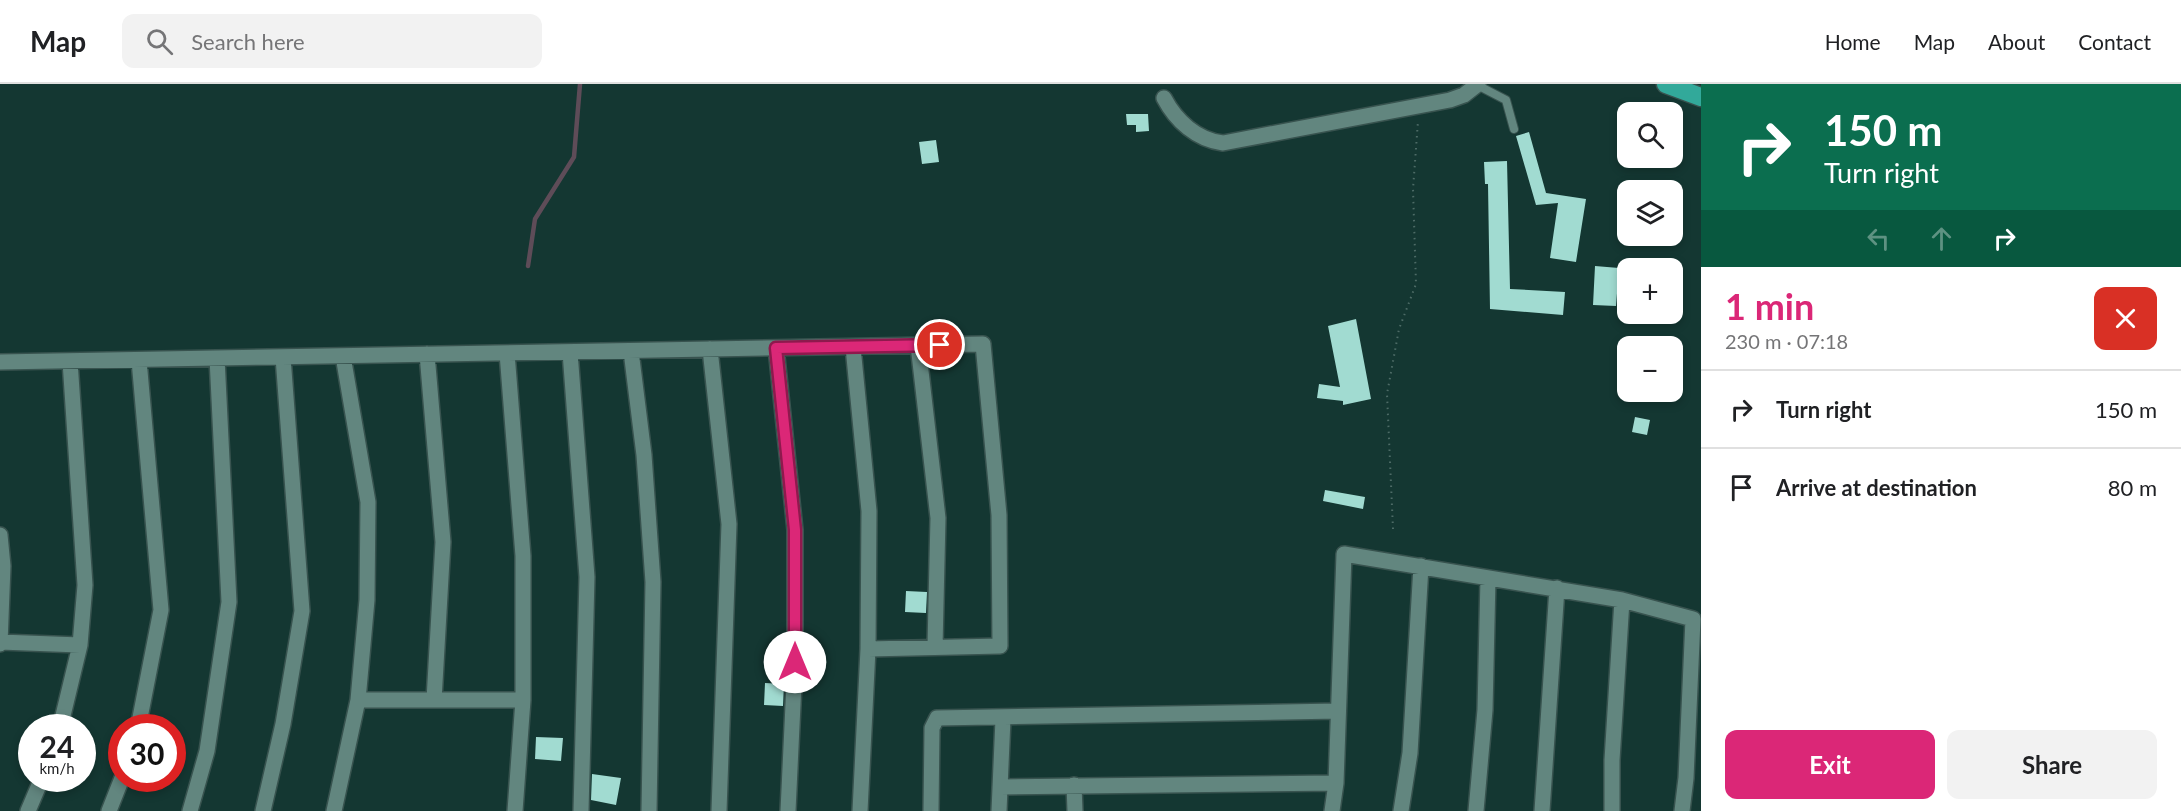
<!DOCTYPE html>
<meta charset="utf-8">
<style>
:root{--surface:#fff;--page:#f2f2f2;--text:#202124;--muted:#757577;--line:#e0e0e0;--accent:#db2777}
body{margin:0;font-family:Lato,sans-serif;background:var(--page);color:var(--text);height:100vh;display:flex;flex-direction:column;font-size:22px;white-space:nowrap}
*{box-sizing:border-box;margin:0}
p{font-size:20px;color:var(--muted)}
.icon{flex:none;width:33px;height:33px;fill:none;stroke:currentColor;stroke-width:2;stroke-linecap:round;stroke-linejoin:round}
.map{position:relative;flex:1;overflow:hidden}
.drawer{display:flex;flex-direction:column;background:var(--surface);width:480px}
.drawer>*{flex:none}
.top-card{background:#0b6e4f;color:#fff;overflow:hidden}
.tools{position:absolute;left:1617px;top:18px;display:grid;gap:12px}
.tools a{display:grid;place-items:center;width:66px;height:66px;border-radius:12px;background:var(--surface);box-shadow:0 3px 9px #0003;font-size:30px}
.speed{position:absolute;left:18px;top:630px;display:flex;gap:12px;font-size:30px;font-weight:700;text-align:center}
.speed>*{display:grid;place-content:center;width:78px;height:78px;border-radius:50%;background:var(--surface);box-shadow:0 3px 9px #0003;line-height:1}
.speed small{font-size:15px;font-weight:400}
.speed .limit{border:9px solid #d22;background:#fff;color:#111}
.pin{position:absolute;display:grid;place-items:center;width:51px;height:51px;color:#fff;margin:-26px;border:3px solid #fff;border-radius:50%;box-shadow:0 2px 6px #0007}
.me{position:absolute;width:66px;margin:-33px;rotate:0deg;stroke-linejoin:round;filter:drop-shadow(0 0 4px #0008)}
.turn{display:flex;align-items:center;gap:21px;height:126px;padding:0 24px;font-size:27px}
.turn .icon{width:78px;height:78px;stroke-width:2.5}
.turn b{display:block;font-size:42px;line-height:51px}
.lanes{display:flex;align-items:center;height:57px;padding:0 24px;background:#0003;justify-content:center;gap:30px;direction:ltr}
.lanes .off{opacity:.35}
.round{display:grid;place-items:center;flex:none;width:63px;height:63px;border-radius:12px;background:var(--page)}
.headline{display:flex;align-items:center;justify-content:space-between;height:102px;padding:0 24px}
h1{font-size:36px;font-weight:700;line-height:45px;color:var(--accent)}
.primary-button{display:flex;gap:12px;margin-top:auto;padding:12px 24px}
.primary-button a{flex:1;height:69px;border-radius:12px;background:var(--accent);color:#fff;font-size:24px;font-weight:700;line-height:69px;text-align:center}
.primary-button a+a{background:var(--page);color:var(--text)}
ul{padding:0;list-style:none}
li{display:flex;align-items:center;gap:18px;height:78px;padding:0 24px;border-top:2px solid var(--line)}
li div{flex:1}
li b{display:block;font-size:22px}
li em{font-style:normal}
header{display:flex;align-items:center;gap:36px;box-sizing:border-box;height:84px;padding:0 30px;background:var(--surface);border-bottom:2px solid var(--line)}
header strong{font-size:28px}
nav{display:flex;gap:33px;margin-inline-start:auto;font-size:21px}
.search{width:420px;height:54px;background:var(--page);display:flex;align-items:center;gap:15px;box-sizing:border-box;padding:0 21px;border-radius:12px;color:var(--muted);font-size:22px}
main{display:flex;flex:1;min-height:0}
.map>svg:first-child{display:block}
.lines{fill:none;stroke-linecap:round;stroke-linejoin:round}
.stream{stroke:#5e4c58;stroke-width:4.5}
.building{fill:#a1dbd1}
.service-casing{stroke:#38534f;stroke-width:10}
.minor-casing{stroke:#38534f;stroke-width:18}
.motorway-casing{stroke:#38534f;stroke-width:21}
.path{stroke:#4d6b66;stroke-width:2;stroke-dasharray:1.5 4.5;stroke-linecap:butt}
.service{stroke:#62867f;stroke-width:8}
.minor{stroke:#62867f;stroke-width:15}
.motorway{stroke:#32a99a;stroke-width:18}
.route-casing{stroke:#8e194d;stroke-width:15}
.route{stroke:#db2777;stroke-width:10}
</style>
<header>
<strong>Map</strong>
<div class="search"><svg class="icon" aria-label="search" viewBox="0 0 24 24"><circle cx="10" cy="10" r="6"/><path d="M15 15l6 6"/></svg>Search here</div>
<nav><a>Home</a><a>Map</a><a>About</a><a>Contact</a></nav>
</header>
<main>
<div class="map">
<svg width="1701" height="727" viewBox="0 0 1701 727">
<rect width="100%" height="100%" fill="#143732"/>
<g class="lines">
<path class="stream" d="M528,182L535,135L574,73L580,0"/>
</g>
<path class="building" d="M1126,30H1148L1149,47L1136,48V41H1127Z
M1529,48L1546,109L1586,115L1576,178L1550,174L1558,119L1536,121L1516,52Z
M936,56L939,78L922,80L919,58Z
M1507,77L1510,205L1565,208L1563,231L1490,225L1488,100H1485L1484,78Z
M1595,182L1619,184L1616,222L1593,221Z
M1356,235L1371,315L1343,321V317L1317,314L1319,300L1340,303L1328,242Z
M1635,333L1650,336L1647,351L1632,348Z
M1325,406L1365,413L1363,425L1323,417Z
M906,507L927,508L926,529L905,528Z
M765,599L784,600L783,622L764,621Z
M536,653L563,654L561,677L535,675Z
M592,690L621,694L616,721L591,716Z"/>
<g class="lines">
<g class="service-casing">
<path id="service" d="M1477,1L1506,16L1514,45"/>
</g>
<g class="minor-casing">
<path id="minor" d="M1164,14C1176,37 1197,56 1223,59L1450,16L1464,11L1478,0
M918,261L938,434L935,562
M853,263L869,427L868,565L860,727
M776,264L795,446V578L788,727
M710,265L729,440L719,727
M631,267L644,371L653,498L649,727
M570,268L587,493L581,727
M507,269L523,472V616L515,727
M427,270L443,458L434,616
M0,278L983,260L999,431L1000,562L868,565
M0,451L3,482L0,560
M0,558L80,561
M358,616H523
M60,644L80,561L85,501L70,277
M138,644L161,526L139,276
M1074,701L1075,727
M1000,703L1336,699
M28,727L42,694
M109,727L122,694
M190,727L207,667L229,518L217,274
M263,727L283,640L302,527L283,273
M334,727L358,616L367,516L368,418L343,272
M931,727L932,644L937,634L1338,627
M999,727L1003,635
M1332,727L1336,699L1344,470L1622,516L1693,535L1686,694L1682,727
M1401,727L1410,669L1421,482
M1476,727L1485,626L1488,494
M1542,727L1557,504
M1612,727V676L1622,516"/>
</g>
<g class="motorway-casing">
<path id="motorway" d="M1666,0L1701,13"/>
</g>
<path class="path" d="M1393,445L1387,310L1399,245L1416,200L1413,105L1418,37"/>
<use href="#service" class="service"/>
<use href="#minor" class="minor"/>
<use href="#motorway" class="motorway"/>
</g>
<g class="lines">
<g class="route-casing">
<path id="route" d="M795,578V446L776,264L940,261"/>
</g>
<use href="#route" class="route"/>
</g>
</svg>
<div class="tools">
<a><svg class="icon" aria-label="search" viewBox="0 0 24 24"><circle cx="10" cy="10" r="6"/><path d="M15 15l6 6"/></svg></a>
<a><svg class="icon" aria-label="layers" viewBox="0 0 24 24"><path d="M12 4l9 5-9 5-9-5zM3 14l9 5 9-5"/></svg></a>
<a>+</a>
<a>−</a>
</div>
<div class="speed"><div>24<small>km/h</small></div><div class="limit">30</div></div>
<div class="pin" style="left:940px;top:261px;background:#d93025"><svg class="icon" aria-label="arrive" viewBox="0 0 24 24"><path d="M6 21V4h12l-3 4 3 4H6"/></svg></div>
<svg class="me" style="left:795px;top:578px" viewBox="-20 -20 40 40"><circle r="19" fill="#fff"/><path d="M0-13L10 11 0 6-10 11z" fill="#db2777"/></svg>
</div>
<section class="drawer">
<div class="top-card">
<div class="turn"><svg class="icon" aria-label="right" viewBox="0 0 24 24"><path d="M7 20v-9h11M14 6l5 5-5 5"/></svg><div><b>150 m</b>Turn right</div></div>
<div class="lanes"><svg class="icon off" aria-label="left" viewBox="0 0 24 24"><path d="M17 20v-9H6M10 6l-5 5 5 5"/></svg><svg class="icon off" aria-label="ahead" viewBox="0 0 24 24"><path d="M12 20V5M6 11l6-6 6 6"/></svg><svg class="icon" aria-label="right" viewBox="0 0 24 24"><path d="M7 20v-9h11M14 6l5 5-5 5"/></svg></div>
</div>
<div class="headline"><div><h1>1 min</h1><p>230 m · 07:18</p></div><a class="round" style="background:#d93025;color:#fff"><svg class="icon" aria-label="close" viewBox="0 0 24 24"><path d="M6 6l12 12M18 6L6 18"/></svg></a></div>
<ul>
<li><svg class="icon" aria-label="right" viewBox="0 0 24 24"><path d="M7 20v-9h11M14 6l5 5-5 5"/></svg><div><b>Turn right</b></div><em>150 m</em></li>
<li><svg class="icon" aria-label="arrive" viewBox="0 0 24 24"><path d="M6 21V4h12l-3 4 3 4H6"/></svg><div><b>Arrive at destination</b></div><em>80 m</em></li>
</ul>
<div class="primary-button"><a>Exit</a><a>Share</a></div>
</section>
</main>
